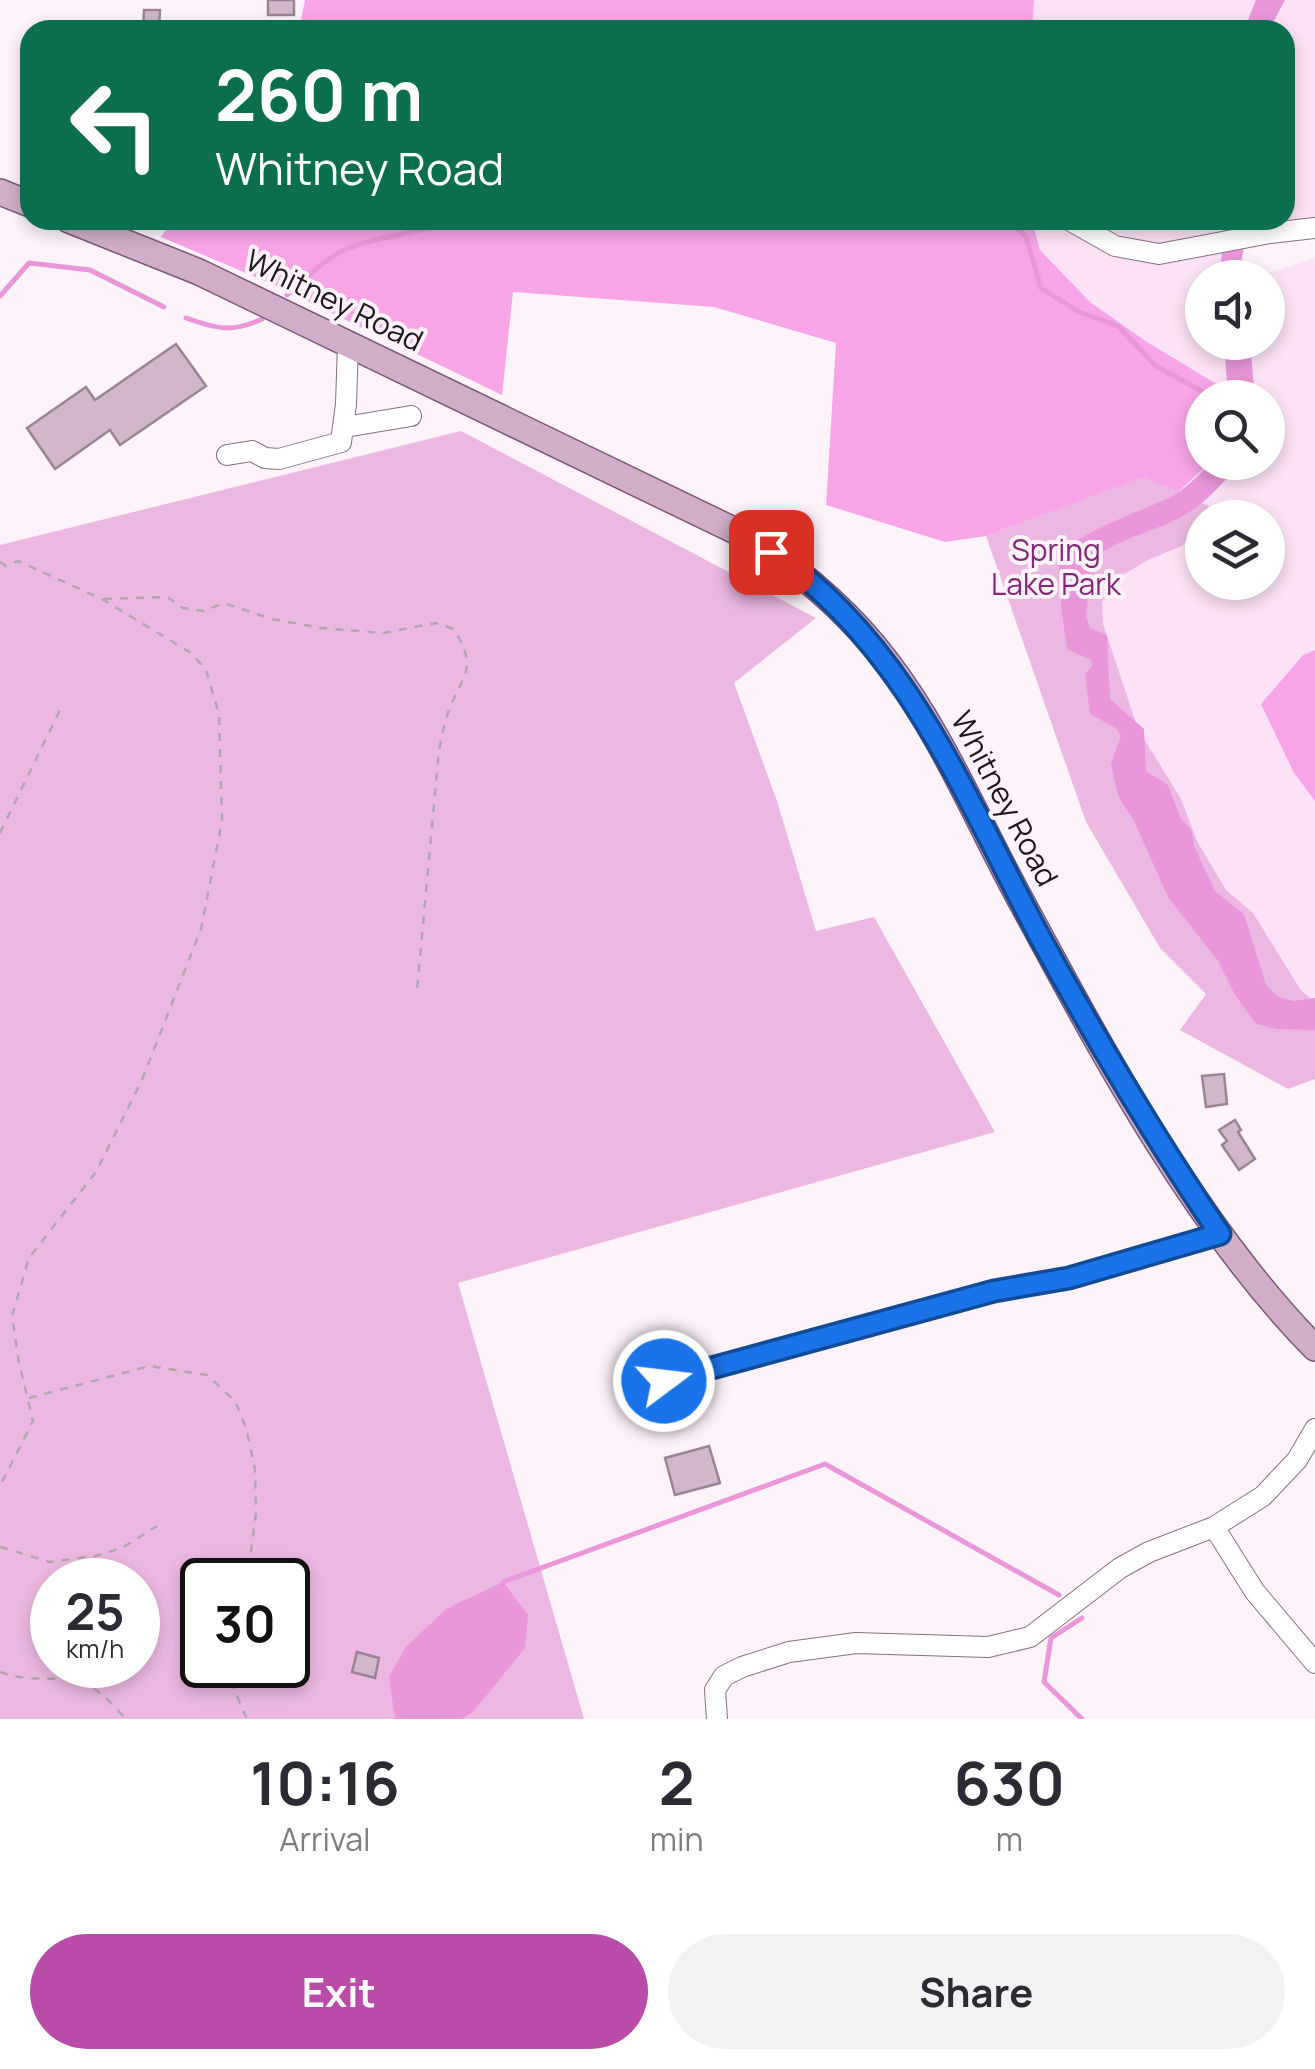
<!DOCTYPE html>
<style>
:root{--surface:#fff;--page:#f2f2f3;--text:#2b2b33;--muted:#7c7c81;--accent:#ba4ca9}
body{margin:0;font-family:Manrope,sans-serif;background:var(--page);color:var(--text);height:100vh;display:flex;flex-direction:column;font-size:38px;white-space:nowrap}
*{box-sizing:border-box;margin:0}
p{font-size:32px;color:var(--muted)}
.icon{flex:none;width:55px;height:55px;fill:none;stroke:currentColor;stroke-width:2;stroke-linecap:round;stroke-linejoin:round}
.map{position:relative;height:1719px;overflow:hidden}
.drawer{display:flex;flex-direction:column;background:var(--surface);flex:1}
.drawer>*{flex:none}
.guide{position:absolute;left:20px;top:20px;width:1275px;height:210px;border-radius:30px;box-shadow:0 5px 15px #0003;background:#0b6e4f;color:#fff;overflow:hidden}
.tools{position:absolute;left:1185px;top:260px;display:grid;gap:20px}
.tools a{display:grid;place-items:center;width:100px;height:100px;border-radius:50%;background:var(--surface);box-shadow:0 5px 15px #0003;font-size:50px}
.speed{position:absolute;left:30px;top:1558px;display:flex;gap:20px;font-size:50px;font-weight:700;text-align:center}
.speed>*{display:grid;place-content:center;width:130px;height:130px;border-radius:50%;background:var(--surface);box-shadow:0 5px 15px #0003;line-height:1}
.speed small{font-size:25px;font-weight:400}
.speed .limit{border:5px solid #111;border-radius:15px;background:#fff;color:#111}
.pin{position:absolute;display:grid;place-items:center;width:85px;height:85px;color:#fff;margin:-42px;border-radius:20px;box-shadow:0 5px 15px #0006}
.me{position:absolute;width:110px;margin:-55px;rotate:75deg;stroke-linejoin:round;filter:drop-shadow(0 0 8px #0008)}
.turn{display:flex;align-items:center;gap:35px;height:210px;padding:0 30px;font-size:45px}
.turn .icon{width:130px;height:130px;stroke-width:2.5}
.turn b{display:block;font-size:70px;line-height:85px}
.eta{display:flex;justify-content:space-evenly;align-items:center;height:170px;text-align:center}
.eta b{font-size:60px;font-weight:700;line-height:70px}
.cta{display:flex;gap:20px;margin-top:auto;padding:20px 30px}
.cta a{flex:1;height:115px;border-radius:60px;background:var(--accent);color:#fff;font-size:40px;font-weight:700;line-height:115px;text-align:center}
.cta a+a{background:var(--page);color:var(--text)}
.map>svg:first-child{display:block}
.built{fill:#fce2f6;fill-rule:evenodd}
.green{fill:#ecb8e1;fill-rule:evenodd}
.forest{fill:#f7a5e7}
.water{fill:#e997da}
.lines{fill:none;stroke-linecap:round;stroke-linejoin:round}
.stream{stroke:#e997da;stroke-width:5}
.building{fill:#d0b7cb;stroke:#9b8395;stroke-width:2.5}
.minor-casing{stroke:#877082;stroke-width:22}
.major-casing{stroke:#7d5676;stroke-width:28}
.path{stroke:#b1a6ae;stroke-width:2.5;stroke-dasharray:8 8;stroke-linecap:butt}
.minor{stroke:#fff;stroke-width:20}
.major{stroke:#d0aec9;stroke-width:25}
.route-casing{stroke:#114b97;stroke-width:25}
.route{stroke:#1a73e8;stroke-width:18}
.labels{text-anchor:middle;stroke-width:8;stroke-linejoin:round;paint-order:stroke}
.street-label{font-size:30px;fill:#1f161e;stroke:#fef3fb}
.park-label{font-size:30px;fill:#852778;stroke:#fef3fb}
</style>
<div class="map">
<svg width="1315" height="1719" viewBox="0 0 1315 1719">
<rect width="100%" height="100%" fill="#fef3fb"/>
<path class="built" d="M1034,0H1256L1244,30H1032Z
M1285,0H1315V219L1280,223L1275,220H1285V30H1269Z
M1032,220H1224L1220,277L1202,278V342L1224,343L1228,391L1144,340L1090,302L1040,250Z
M1315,258V650L1303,655L1294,773L1315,801V998L1293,1001L1215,891L1124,710L1090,628L1089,572L1216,492L1239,463L1268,462V398L1255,397L1250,343L1268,342V278L1255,277ZM1202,518H1268V582H1202Z"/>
<path class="green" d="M461,431L816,618L734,683L777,801L816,931L874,917L995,1132L458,1283L584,1719H0V545ZM52,1580H138V1665H52ZM202,1580H288V1665H202Z
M1143,476L1217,510L1210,517L1202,518V525L1182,546L1148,560L1121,576L1102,602L1103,624L1138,729L1181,799L1197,841L1226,890L1253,913L1300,989L1315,1003V1079L1288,1089L1180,1030L1206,994L1160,948L1086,822L986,536Z"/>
<path class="forest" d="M305,0H1034L1032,30H299Z
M172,220H1032L1040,250L1090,302L1144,340L1228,391V397L1202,398V462L1210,463L1178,492L1143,477L986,536L945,542L826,505L836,343L714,307L513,292L502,395L265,281L161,237Z
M1315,650V801L1294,773L1261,704L1303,655Z"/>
<path class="water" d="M1256,0H1285L1269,30H1244Z
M1224,220H1248L1239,277L1220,278Z
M1224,343H1250L1255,397H1228Z
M1210,463H1239C1223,484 1207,502 1183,516C1153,533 1119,537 1092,560L1086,616L1090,628L1107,635L1110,699L1144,729L1146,771L1168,785L1181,819L1192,830L1194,846L1215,891L1244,914L1266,985L1277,996L1293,1001L1315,998V1030L1276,1029L1256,1024L1235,995L1218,961L1168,897L1134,821L1118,796L1111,764L1121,736L1116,728L1090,714L1085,674L1092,666L1091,660L1068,650C1064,635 1056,570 1060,557C1068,536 1146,509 1169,498C1184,490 1199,475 1210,463Z
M503,1582L528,1615L525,1648L474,1711L462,1719H395L389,1677L405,1648L446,1609Z"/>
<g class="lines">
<path class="stream" d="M1009,220L1026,237L1041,288L1079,312L1118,326L1156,366L1214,398
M287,295C306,278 325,258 349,248C381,235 415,236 447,220
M0,296L29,263L90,270L164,307
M186,318C217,329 232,333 262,319
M503,1582L825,1464L1059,1595
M1082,1719L1044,1682L1051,1638L1082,1618"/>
</g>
<path class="building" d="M268,0H294V15H268Z
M144,10H160L159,30H143Z
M176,344L206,386L120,445L110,430L55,469L27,428L86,387L95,400Z
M1224,1074L1227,1104L1206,1107L1202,1076Z
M1235,1120L1241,1130L1238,1132L1255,1159L1239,1170L1222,1145L1227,1141L1219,1130Z
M709,1446L720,1483L675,1495L665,1458Z
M357,1652L379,1658L375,1678L352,1672Z"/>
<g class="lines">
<g class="minor-casing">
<path id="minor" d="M1069,220L1115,246L1159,254L1270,233L1315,228
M345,427L411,416
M227,455L252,451L265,458L279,459L341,442L346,404L348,344
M627,1391L995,1291L1069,1278L1220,1235
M1214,1527L1255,1592L1315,1663
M717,1719L715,1690L724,1676L742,1667L789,1652L856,1643L988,1647L1030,1637L1120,1568L1149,1552L1214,1527L1263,1496L1297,1460L1315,1429"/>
</g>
<g class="major-casing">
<path id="major" d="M0,192L30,204
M69,220L199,272L752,539C803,573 849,612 886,661C941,732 977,820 1020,899C1102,1051 1194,1225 1315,1348"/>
</g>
<path class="path" d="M0,562L6,566L18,561L102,599L191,653L206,670L219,714L222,821L201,929L142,1080L96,1172L29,1258L12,1316L19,1363L33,1421L0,1486
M104,599L167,597L183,608L204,611L224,603L272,619L321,628L383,633L436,623L454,629C478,670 464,672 449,710C444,723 442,737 439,750L417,990
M0,833L61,708
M29,1398L150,1366L207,1375L235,1401L246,1428L255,1469L256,1513L247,1580
M0,1547L50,1562L95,1556L122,1548L157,1526
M236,1665L233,1687L247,1719
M0,1672C29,1683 56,1675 81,1683C99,1688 114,1706 126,1719"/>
<use href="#minor" class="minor"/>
<use href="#major" class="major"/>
</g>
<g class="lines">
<g class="route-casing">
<path id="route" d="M664,1381L994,1291L1069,1278L1220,1234C1156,1140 1097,1041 1042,941C967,802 907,643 771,552"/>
</g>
<use href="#route" class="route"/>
</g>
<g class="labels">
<g class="street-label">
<text transform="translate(334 301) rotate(26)" y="10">Whitney Road</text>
<text transform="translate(1004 799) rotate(62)" y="10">Whitney Road</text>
</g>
<g class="park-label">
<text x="1056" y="561">Spring<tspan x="1056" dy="34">Lake Park</tspan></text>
</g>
</g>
</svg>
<div class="tools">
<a><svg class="icon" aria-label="sound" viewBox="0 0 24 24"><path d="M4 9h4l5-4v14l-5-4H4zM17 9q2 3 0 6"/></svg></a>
<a><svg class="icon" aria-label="search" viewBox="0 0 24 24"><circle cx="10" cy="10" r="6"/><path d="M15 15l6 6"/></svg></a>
<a><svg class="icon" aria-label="layers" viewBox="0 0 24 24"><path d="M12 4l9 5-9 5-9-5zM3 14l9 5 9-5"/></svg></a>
</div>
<div class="speed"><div>25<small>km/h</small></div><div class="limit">30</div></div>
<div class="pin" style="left:771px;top:552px;background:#d93025"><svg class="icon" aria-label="arrive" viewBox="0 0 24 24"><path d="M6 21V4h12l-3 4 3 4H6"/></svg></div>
<svg class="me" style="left:664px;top:1381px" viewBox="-20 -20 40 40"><circle r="17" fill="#1a73e8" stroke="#fff" stroke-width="3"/><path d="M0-11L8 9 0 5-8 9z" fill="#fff"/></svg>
<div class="guide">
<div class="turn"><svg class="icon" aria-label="left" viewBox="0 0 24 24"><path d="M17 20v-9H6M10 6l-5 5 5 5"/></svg><div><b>260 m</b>Whitney Road</div></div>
</div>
</div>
<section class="drawer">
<div class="eta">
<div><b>10:16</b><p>Arrival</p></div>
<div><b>2</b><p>min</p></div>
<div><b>630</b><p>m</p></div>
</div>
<div class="cta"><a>Exit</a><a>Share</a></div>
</section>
